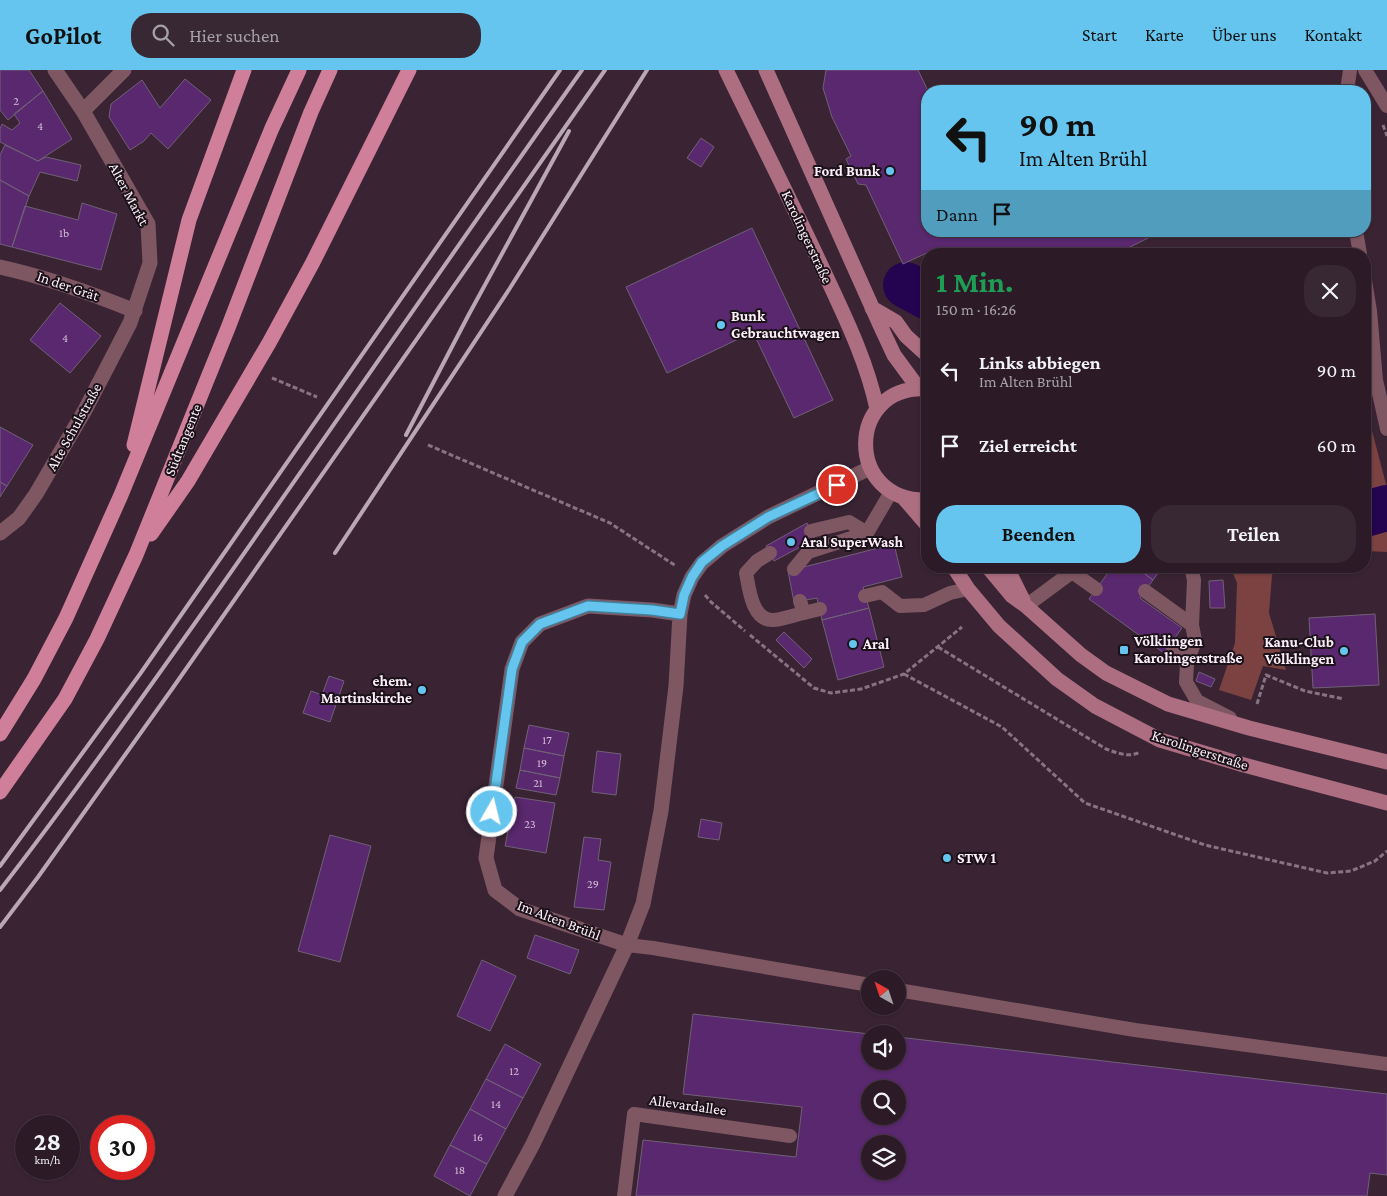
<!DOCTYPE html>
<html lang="de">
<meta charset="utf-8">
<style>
:root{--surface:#2c1b27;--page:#382833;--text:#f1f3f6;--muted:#a6a1a7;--line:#483944;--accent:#65c5ee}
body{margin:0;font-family:"Crimson Pro",serif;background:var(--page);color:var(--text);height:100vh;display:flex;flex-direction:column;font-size:19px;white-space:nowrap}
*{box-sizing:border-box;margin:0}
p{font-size:16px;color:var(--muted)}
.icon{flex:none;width:28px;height:28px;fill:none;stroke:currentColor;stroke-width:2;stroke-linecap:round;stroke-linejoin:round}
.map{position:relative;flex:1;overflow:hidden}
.sheet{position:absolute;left:921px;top:178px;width:450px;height:325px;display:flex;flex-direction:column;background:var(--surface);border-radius:20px;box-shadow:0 1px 4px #0004,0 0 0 1px var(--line)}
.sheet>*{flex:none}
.hud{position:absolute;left:921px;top:15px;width:450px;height:152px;border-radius:20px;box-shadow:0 1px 4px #0004,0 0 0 1px var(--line);background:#65c5ee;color:#111;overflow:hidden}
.needle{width:32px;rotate:320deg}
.tools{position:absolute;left:861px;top:900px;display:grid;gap:10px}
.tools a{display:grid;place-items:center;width:45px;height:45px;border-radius:50%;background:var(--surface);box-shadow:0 1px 4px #0004,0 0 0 1px var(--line);font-size:25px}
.speed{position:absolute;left:15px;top:1045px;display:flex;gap:10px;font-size:25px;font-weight:700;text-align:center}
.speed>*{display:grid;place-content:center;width:65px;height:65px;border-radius:50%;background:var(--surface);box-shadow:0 1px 4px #0004,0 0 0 1px var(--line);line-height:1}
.speed small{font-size:12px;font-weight:400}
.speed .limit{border:8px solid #d22;background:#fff;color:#111}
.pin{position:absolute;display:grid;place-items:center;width:42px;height:42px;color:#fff;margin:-21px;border:2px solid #fff;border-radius:50%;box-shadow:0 1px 5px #0007}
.me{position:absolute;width:55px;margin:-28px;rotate:8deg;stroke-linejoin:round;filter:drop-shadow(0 0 4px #0008)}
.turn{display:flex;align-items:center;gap:18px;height:105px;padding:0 15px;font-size:22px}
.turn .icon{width:65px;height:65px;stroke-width:2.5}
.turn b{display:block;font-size:35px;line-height:42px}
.then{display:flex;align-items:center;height:48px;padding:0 15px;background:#0003;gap:10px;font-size:19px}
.round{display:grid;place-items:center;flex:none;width:52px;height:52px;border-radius:20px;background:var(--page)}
.overview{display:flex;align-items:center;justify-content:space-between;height:85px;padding:0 15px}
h1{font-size:30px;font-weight:700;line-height:38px;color:#1e9e55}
.cta{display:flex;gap:10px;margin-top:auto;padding:10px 15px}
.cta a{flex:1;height:58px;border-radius:20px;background:var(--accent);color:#111;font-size:20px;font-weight:700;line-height:58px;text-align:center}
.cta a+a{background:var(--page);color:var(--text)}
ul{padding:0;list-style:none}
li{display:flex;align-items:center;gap:15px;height:75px;padding:0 15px}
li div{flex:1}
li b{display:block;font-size:19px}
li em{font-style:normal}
header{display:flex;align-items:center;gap:30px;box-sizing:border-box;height:70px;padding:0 25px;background:var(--accent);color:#111}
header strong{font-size:24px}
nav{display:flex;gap:28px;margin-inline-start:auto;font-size:18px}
.search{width:350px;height:45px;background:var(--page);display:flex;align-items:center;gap:12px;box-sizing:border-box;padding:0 18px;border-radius:20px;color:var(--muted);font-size:19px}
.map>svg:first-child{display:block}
.green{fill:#7c4242}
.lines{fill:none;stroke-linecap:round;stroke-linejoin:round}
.river{stroke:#240450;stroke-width:46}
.building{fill:#5a286e;stroke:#706077;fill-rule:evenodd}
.path{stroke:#877482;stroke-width:3;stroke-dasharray:5 2.5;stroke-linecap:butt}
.lane{stroke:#7f5763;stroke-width:14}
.street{stroke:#7f5763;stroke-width:15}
.secondary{stroke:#ad6e82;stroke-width:15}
.primary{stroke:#d07f9a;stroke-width:15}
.rail{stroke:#b9a8b4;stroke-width:4}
.route-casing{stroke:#42809b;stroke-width:12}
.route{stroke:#65c5ee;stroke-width:9}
.poi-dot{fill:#65c5ee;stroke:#1b1118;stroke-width:2}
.labels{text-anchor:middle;stroke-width:4;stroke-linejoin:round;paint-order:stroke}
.number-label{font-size:12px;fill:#d4bdd6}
.poi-label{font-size:15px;font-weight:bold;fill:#fdeff9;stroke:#1b1118;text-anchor:start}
.street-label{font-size:15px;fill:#fdeff9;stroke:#1b1118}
</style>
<header>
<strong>GoPilot</strong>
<div class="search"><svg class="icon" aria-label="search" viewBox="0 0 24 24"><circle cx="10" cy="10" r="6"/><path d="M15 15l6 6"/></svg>Hier suchen</div>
<nav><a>Start</a><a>Karte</a><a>Über uns</a><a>Kontakt</a></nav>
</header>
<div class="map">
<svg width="1387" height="1126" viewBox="0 0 1387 1126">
<rect width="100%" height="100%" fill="#3a2434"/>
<path class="green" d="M927,198V246L916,240L903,210Z
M1365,334L1387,418V482L1365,481Z
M1230,496H1279L1272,505L1269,543L1286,600L1263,596L1251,630L1219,620L1235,573L1237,513Z"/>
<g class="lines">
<path class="river" d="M906,215L928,227
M1365,444L1387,438"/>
</g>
<path class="building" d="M0,0H29L43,21L8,50L0,40Z
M826,0H918L928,21V161H1162L1116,184H932L931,181L903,194L866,115L858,114L846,89L851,86L832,47L823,18Z
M185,9L211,30L168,79L151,63L144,71L130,80L109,47L111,34L142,10L160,38Z
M43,21L72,69L38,91L0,72V59L2,54L12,60L20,53L14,44Z
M701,68L714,77L701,97L687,88Z
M5,75L38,91L46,87L81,95L77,111L40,102L29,126L0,110V85Z
M0,110L29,126L12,177L0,174Z
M82,133L117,144L101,200L12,177L25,136L78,150Z
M752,158L833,330L794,348L753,262L667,303L626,217Z
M60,233L101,266L70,303L30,270Z
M0,357L33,375L7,416L0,412Z
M0,412L7,416L0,427Z
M807,453L815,469L774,491L766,476Z
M894,474L902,507L863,517L869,538L822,550L817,528L794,532L788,501Z
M1113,496H1134L1153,510L1140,528L1182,558L1164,583L1089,529Z
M1134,496H1163L1153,510Z
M1223,510L1225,538H1210L1209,511Z
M869,538L884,597L838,610L822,550Z
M1375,544L1379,615L1313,618L1309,548Z
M784,562L812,589L804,598L776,570Z
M1199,602L1215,609L1211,617L1196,611Z
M329,606L344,611L330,652L303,643L311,621L322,625Z
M529,655L569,663L564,686L524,678Z
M524,678L564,686L560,708L520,700Z
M597,681L621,684L616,725L592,722Z
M520,700L560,708L556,725L516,718Z
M515,727L555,733L546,783L505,776Z
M701,749L722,753L719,770L698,767Z
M330,765L371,776L340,892L298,881Z
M584,767L601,769L598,790L611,792L604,840L574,837Z
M535,865L579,880L570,904L527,888Z
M482,890L516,906L490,961L457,946Z
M693,944L870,964V991H898V967L1387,1024V1105L1370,1103L1367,1126H636L643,1070L796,1087L802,1037L683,1024ZM870,1019H898V1046H870ZM870,1074H898V1101H870Z
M505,974L541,994L523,1028L486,1009Z
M486,1009L523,1028L506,1059L470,1039Z
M470,1039L506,1059L487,1094L450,1075Z
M450,1075L487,1094L470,1126L434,1106Z"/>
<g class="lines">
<path class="path" d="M1383,55L1387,66
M272,308L317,327
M428,375L610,453L676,496
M705,525L711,532L745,561
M750,565L814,618L831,623L861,619L904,604L962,557
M938,577L1106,679C1117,683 1129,688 1140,682
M904,604L1002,657L1085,733L1205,775L1327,803L1351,801L1375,791L1387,781
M1257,634L1266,605L1305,621L1344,629"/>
<path class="lane" d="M1365,0L1387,36
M1347,21L1350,0
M1356,161L1360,184
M1365,210L1370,241L1376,310L1387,359
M811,461L849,452L867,463
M770,483L757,491L746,503C749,518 752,551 773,550C782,550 794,545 804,543
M1108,496L1112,497
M1191,496L1194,510L1192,555
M794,499L808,482L867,463L891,422
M1145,521L1192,555L1195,570L1187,594
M865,526L882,522L900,536L924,535L950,523L968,519
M800,531L804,543L820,539
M1026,536L1072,502L1096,519
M1171,574L1187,594L1186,612L1197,631L1230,648
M627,875L653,878L870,915
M898,920L1135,960L1387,994
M624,1126L634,1044L790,1066"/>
<path class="street" d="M83,41L124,0
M0,197C46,207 91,223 135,241
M0,463L19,448L36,424L85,340L130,253L150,193L148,154L83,41L55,0
M627,875L520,839L495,820L486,788L512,599L522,572L540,554L588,536L652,540L680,544
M505,1126L533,1074L627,875L643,834L661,741L676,616L680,544L684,525L692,507L702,493L722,476L768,447L870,398"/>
<path class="secondary" d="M726,0C757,64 789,127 819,191C841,239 866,287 877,339
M766,0L880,255L894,285L919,319
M872,238L896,252L906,266L928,286
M927,319C846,314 844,433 928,430
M903,427L928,456
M953,496L968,519L999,556L1057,609L1095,636L1160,670L1244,695L1387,733
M987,496L1012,526L1026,536L1081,585L1106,603L1168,634L1249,658L1387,692
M1006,496L1023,530"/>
<path class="primary" d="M134,375L189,150L244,0
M151,464L188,411L269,273L313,192L409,0
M0,664L34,609L66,548L121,425L272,58L299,0
M0,722L65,629L97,569L136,485L228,258L311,42L330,0"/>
<path class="rail" d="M406,365L468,246L569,61
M335,483L510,218L647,0
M0,796L140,604L560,0
M0,820C75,723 146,622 217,522C339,348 459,173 582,0
M0,857L38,807L172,619L605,0"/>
</g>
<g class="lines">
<g class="route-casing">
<path id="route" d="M492,742L512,599L522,572L540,554L588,536L652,540L680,544L684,525L692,507L702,492L722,476L768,447L837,415"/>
</g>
<use href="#route" class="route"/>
</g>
<g class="poi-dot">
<circle cx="890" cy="101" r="5"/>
<circle cx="721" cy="255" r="5"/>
<circle cx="791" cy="472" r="5"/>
<circle cx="853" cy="574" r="5"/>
<rect x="1119" y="575" width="10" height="10" rx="2.5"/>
<circle cx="1344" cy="581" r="5"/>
<circle cx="422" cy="620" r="5"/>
<circle cx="947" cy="788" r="5"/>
</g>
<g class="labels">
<g class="number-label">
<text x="16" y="35">2</text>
<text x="40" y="60">4</text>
<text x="64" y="167">1b</text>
<text x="65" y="272">4</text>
<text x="547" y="674">17</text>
<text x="542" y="697">19</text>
<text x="538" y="717">21</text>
<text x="530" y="758">23</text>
<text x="593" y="818">29</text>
<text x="514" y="1005">12</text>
<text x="496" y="1038">14</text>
<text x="478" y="1071">16</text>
<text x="460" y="1104">18</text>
</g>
<g class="poi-label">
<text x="880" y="106" text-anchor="end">Ford Bunk</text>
<text x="731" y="251">Bunk<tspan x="731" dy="17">Gebrauchtwagen</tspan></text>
<text x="801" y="477">Aral SuperWash</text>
<text x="1134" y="576">Völklingen<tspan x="1134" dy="17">Karolingerstraße</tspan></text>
<text x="1334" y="577" text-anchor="end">Kanu-Club<tspan x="1334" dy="17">Völklingen</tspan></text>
<text x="863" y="579">Aral</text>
<text x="412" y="616" text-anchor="end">ehem.<tspan x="412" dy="17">Martinskirche</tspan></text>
<text x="957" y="793">STW 1</text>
</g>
<g class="street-label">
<text transform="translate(129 124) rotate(62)" y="5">Alter Markt</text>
<text transform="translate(807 167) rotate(65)" y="5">Karolingerstraße</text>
<text transform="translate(68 216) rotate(19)" y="5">In der Grät</text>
<text transform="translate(74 357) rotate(-61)" y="5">Alte Schulstraße</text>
<text transform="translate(183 370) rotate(-68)" y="5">Südtangente</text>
<text transform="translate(1200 680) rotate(18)" y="5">Karolingerstraße</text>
<text transform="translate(559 850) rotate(21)" y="5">Im Alten Brühl</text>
<text transform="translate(688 1035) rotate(8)" y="5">Allevardallee</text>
</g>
</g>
</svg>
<div class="tools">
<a><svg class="needle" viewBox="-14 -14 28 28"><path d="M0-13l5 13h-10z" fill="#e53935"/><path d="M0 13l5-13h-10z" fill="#a6a1a7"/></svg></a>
<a><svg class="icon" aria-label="sound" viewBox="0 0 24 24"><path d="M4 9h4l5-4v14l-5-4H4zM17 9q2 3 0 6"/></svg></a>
<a><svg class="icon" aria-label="search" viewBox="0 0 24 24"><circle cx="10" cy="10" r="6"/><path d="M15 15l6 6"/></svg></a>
<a><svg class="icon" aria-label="layers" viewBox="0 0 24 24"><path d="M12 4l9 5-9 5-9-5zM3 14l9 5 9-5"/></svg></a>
</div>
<div class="speed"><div>28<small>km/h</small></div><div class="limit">30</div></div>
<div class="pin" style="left:837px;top:415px;background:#d93025"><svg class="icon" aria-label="arrive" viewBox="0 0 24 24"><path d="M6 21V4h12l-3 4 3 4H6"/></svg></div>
<svg class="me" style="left:492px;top:742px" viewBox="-20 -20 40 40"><circle r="17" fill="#65c5ee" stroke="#fff" stroke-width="3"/><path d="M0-11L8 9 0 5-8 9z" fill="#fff"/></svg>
<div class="hud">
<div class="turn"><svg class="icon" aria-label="left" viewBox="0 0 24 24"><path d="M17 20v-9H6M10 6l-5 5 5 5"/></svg><div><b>90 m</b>Im Alten Brühl</div></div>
<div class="then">Dann<svg class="icon" aria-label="arrive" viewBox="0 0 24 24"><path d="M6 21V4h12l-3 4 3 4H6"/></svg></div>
</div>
<section class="sheet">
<div class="overview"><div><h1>1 Min.</h1><p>150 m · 16:26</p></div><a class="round"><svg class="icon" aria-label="close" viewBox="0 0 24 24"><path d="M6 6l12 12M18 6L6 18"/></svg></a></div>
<ul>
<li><svg class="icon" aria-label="left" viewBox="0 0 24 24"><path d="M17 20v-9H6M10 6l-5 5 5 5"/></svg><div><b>Links abbiegen</b><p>Im Alten Brühl</p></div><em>90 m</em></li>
<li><svg class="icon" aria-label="arrive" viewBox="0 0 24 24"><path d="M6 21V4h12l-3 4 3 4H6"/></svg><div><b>Ziel erreicht</b></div><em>60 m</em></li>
</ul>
<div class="cta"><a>Beenden</a><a>Teilen</a></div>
</section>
</div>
